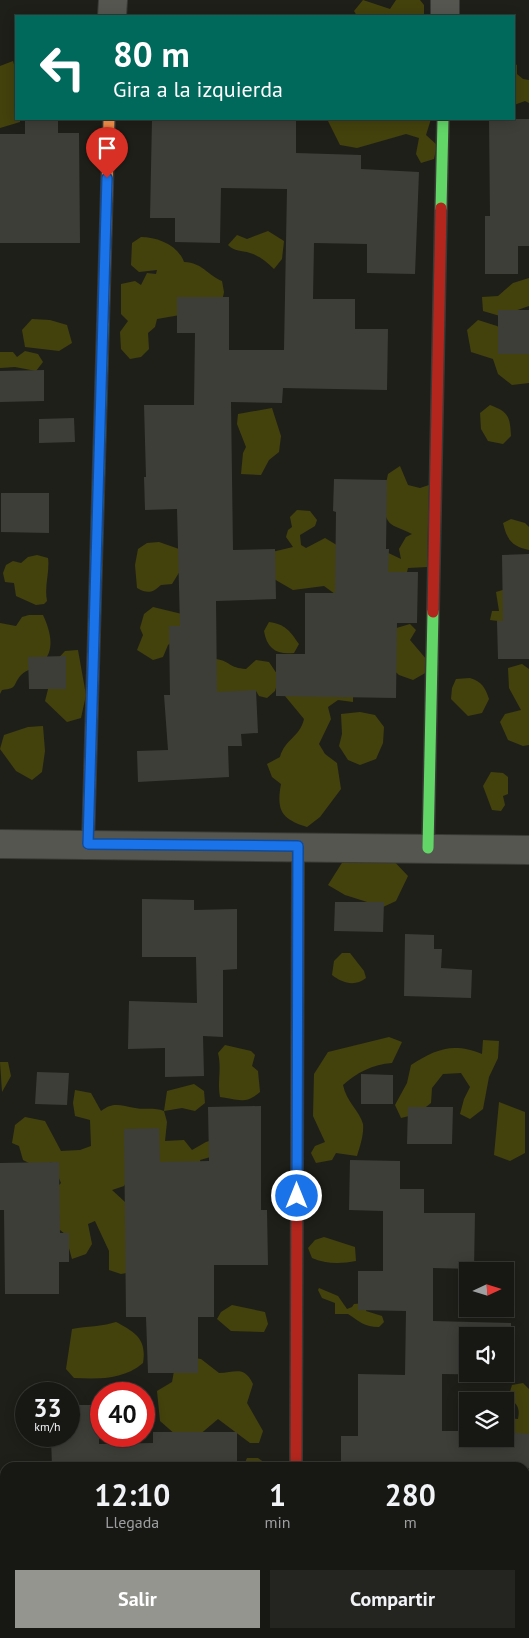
<!DOCTYPE html>
<html lang="es">
<style>
:root{--surface:#171713;--page:#242421;--text:#f1f3f6;--muted:#9e9fa0;--line:#363633;--accent:#95958f}
body{margin:0;font-family:"PT Sans",sans-serif;background:var(--page);color:var(--text);height:100vh;display:flex;flex-direction:column;font-size:19px;white-space:nowrap}
*{box-sizing:border-box;margin:0}
p{font-size:16px;color:var(--muted)}
.icon{flex:none;width:28px;height:28px;fill:none;stroke:currentColor;stroke-width:2;stroke-linecap:round;stroke-linejoin:round}
.map{position:relative;flex:1;overflow:hidden}
.panel{position:absolute;left:0px;top:1462px;width:530px;height:176px;display:flex;flex-direction:column;background:var(--surface);border-radius:15px 15px 0 0;box-shadow:0 2px 12px #0003,0 0 0 1px var(--line)}
.panel>*{flex:none}
.banner{position:absolute;left:15px;top:15px;width:500px;height:105px;border-radius:0px;box-shadow:0 2px 12px #0003,0 0 0 1px var(--line);background:#00695c;color:#fff;overflow:hidden}
.needle{width:32px;rotate:86deg}
.fabs{position:absolute;left:459px;top:1262px;display:grid;gap:10px}
.fabs a{display:grid;place-items:center;width:55px;height:55px;border-radius:0px;background:var(--surface);box-shadow:0 2px 12px #0003,0 0 0 1px var(--line);font-size:25px}
.speed{position:absolute;left:15px;top:1382px;display:flex;gap:10px;font-size:25px;font-weight:700;text-align:center}
.speed>*{display:grid;place-content:center;width:65px;height:65px;border-radius:50%;background:var(--surface);box-shadow:0 2px 12px #0003,0 0 0 1px var(--line);line-height:1}
.speed small{font-size:12px;font-weight:400}
.speed .limit{border:8px solid #d22;background:#fff;color:#111}
.pin{position:absolute;display:grid;place-items:center;width:42px;height:42px;color:#fff;margin:-51px -21px;border-radius:50% 50% 50% 0;rotate:-45deg;box-shadow:0 0 5px #0007}
.pin .icon{rotate:45deg}
.me{position:absolute;width:55px;margin:-28px;rotate:0deg;stroke-linejoin:round;filter:drop-shadow(0 0 4px #0008)}
.turn{display:flex;align-items:center;gap:18px;height:105px;padding:0 15px;font-size:22px}
.turn .icon{width:65px;height:65px;stroke-width:2.5}
.turn b{display:block;font-size:35px;line-height:42px}
.eta{display:flex;justify-content:space-evenly;align-items:center;height:85px;text-align:center}
.eta b{font-size:30px;font-weight:800;line-height:35px}
.button{display:flex;gap:10px;margin-top:auto;padding:10px 15px}
.button a{flex:1;height:58px;border-radius:0px;background:var(--accent);color:#fff;font-size:20px;font-weight:800;line-height:58px;text-align:center}
.button a+a{background:var(--page);color:var(--text)}
.map>svg:first-child{display:block}
.forest{fill:#43420d}
.building{fill:#3e3e39;fill-rule:evenodd}
.lines{fill:none;stroke-linecap:round;stroke-linejoin:round}
.street-casing{stroke:#393935;stroke-width:30}
.fast-casing{stroke:#393935;stroke-width:14}
.slow-casing{stroke:#393935;stroke-width:14}
.jam-casing{stroke:#393935;stroke-width:14}
.street{stroke:#565651;stroke-width:28}
.fast{stroke:#63d668;stroke-width:11}
.slow{stroke:#ff974d;stroke-width:11}
.jam{stroke:#b3261e;stroke-width:11}
.route-casing{stroke:#114b97;stroke-width:12}
.route{stroke:#1a73e8;stroke-width:9}
</style>
<div class="map">
<svg width="529" height="1638" viewBox="0 0 529 1638">
<rect width="100%" height="100%" fill="#1f1f19"/>
<path class="forest" d="M363,0L390,9L396,0H420L424,5V16H357L354,11Z
M13,61L16,71V119H20V122L0,128V66Z
M514,63L517,65V74L523,79L529,80V103L525,101L514,105Z
M327,119H431L426,135L437,145L434,159L421,163L416,154L419,138L406,134L357,148L340,145Z
M268,231L284,241L282,259L274,269C267,262 260,256 250,253C241,250 235,252 228,245L237,235L247,239Z
M141,237C157,237 178,245 184,262C203,263 206,274 222,281L224,292L222,302L180,315L157,319L155,327L148,333L149,349L141,357L130,359L121,349L120,332L128,321L121,314V284L135,281L141,285L147,273L156,274L157,270L139,272L131,265L132,243Z
M529,278V306L500,316L483,311L482,297L498,296L513,283Z
M32,319L50,320L67,325L72,343L59,351L25,347L22,330Z
M478,320L497,326L529,350V383L512,385L498,374L493,359L471,352L467,330Z
M25,351L38,354L43,362L36,371L15,367L0,368V352H13L17,357Z
M490,405C509,412 510,417 511,436L503,444L488,441L481,429L480,413Z
M272,408L281,436L279,452L269,460L261,475L241,474L243,453L246,447L237,424L238,414Z
M400,466L408,485L420,488L429,485L427,567L408,568L406,576L335,594L324,586L293,590L274,579L272,552L293,547L286,537L288,530L292,527L290,517L297,510L310,511L317,520L315,526L300,535L301,545L306,548L325,538L340,547L380,549L401,559L399,549L406,537L412,534C407,531 400,529 394,526C378,518 385,488 388,474Z
M511,519L525,523L529,527V550C512,546 507,540 503,523Z
M159,542L179,549L180,571L172,584L161,585C152,593 148,594 137,588L135,565L138,549L147,543Z
M37,555L48,558C50,572 44,586 47,601L44,604L36,605L16,596L14,583L5,582L3,573L6,565L13,561L21,563L28,557Z
M506,589L529,625L490,620L492,611H499L496,592Z
M153,607L186,615L176,638L168,645L163,657L153,660L137,650L143,635L140,628L144,614Z
M29,615H43C50,630 56,650 42,663C36,668 27,669 21,675C12,685 19,688 2,690L0,694V623L16,626L22,617Z
M269,622C285,624 290,631 299,644L294,653C277,655 267,649 264,631Z
M410,624L416,630L410,640L427,660V672L413,680L399,675L387,664L393,629Z
M78,650L86,695L81,718L67,722L45,701L55,662L65,651Z
M216,659C230,661 229,668 246,669L256,660L269,662L279,677L275,691L267,698L259,696L256,691L214,693Z
M522,664L529,669V745L523,746L508,740L500,722L505,714L521,710L509,688L508,668Z
M470,678C482,682 485,687 489,699L482,713L468,716L451,699L452,688L456,679Z
M353,686V702L338,700L328,707L331,719L319,744L325,754L337,763L341,789L320,817L307,827C282,819 276,811 281,784L272,777L267,764L280,757C285,739 300,737 304,719L285,696Z
M360,712L375,715L384,727L383,743L376,759L360,765L348,760L339,746L342,734L341,714Z
M43,726L45,751L42,772L32,780L16,771L0,749L4,735L28,727Z
M491,772L503,773L508,777V794L503,796L505,805L501,811L492,810L483,786Z
M389,856L408,876L396,901L383,907L345,895L328,885L345,858Z
M342,953H350L364,971L366,978C355,987 342,983 332,975L334,961Z
M389,1037L402,1042L392,1063C373,1064 356,1073 343,1085C346,1101 360,1112 363,1124C364,1135 360,1146 357,1156L336,1153L332,1160L316,1163L311,1153L315,1146L325,1142L313,1116L314,1074L328,1052Z
M483,1040L499,1041L498,1058L489,1077L483,1109L470,1119L460,1114L464,1099L470,1087L461,1073L443,1074L432,1088L431,1103L417,1114L401,1118L395,1105L407,1083L411,1065C436,1049 453,1042 482,1054Z
M225,1045L251,1051L255,1055L252,1066L258,1071L260,1092C245,1105 238,1099 220,1097C217,1082 222,1069 218,1053Z
M0,1062H8L11,1076L2,1092Z
M194,1084L204,1091L205,1103L195,1111L182,1108L164,1111L167,1122L165,1141L184,1140L192,1150L206,1142L228,1135L214,1156L200,1160L201,1168L132,1171L124,1186L112,1190L125,1202L132,1272L121,1274L109,1270V1251L95,1221L88,1224L92,1244L86,1254L72,1259L65,1234L55,1226L50,1194L61,1183L52,1162L35,1166L23,1160L19,1146L12,1143L15,1125L25,1117L45,1121L61,1151L80,1150L91,1146L90,1120L75,1116L73,1103L75,1090L91,1093L101,1111C114,1101 121,1106 135,1108C145,1110 154,1107 164,1111L167,1091Z
M499,1102L525,1112V1153L510,1161L494,1155Z
M324,1237L355,1247L356,1261C341,1264 325,1264 312,1258L308,1248L315,1240Z
M319,1288L338,1296L347,1309L352,1307L354,1304L367,1303L366,1311L382,1316L384,1322L379,1327C364,1327 359,1321 348,1314H335V1303L322,1298L318,1290Z
M232,1305L265,1312L268,1324L264,1332L231,1331L217,1319L221,1312Z
M116,1322C135,1332 147,1339 143,1363C123,1380 99,1379 74,1378L66,1369L72,1329C88,1326 101,1327 116,1322Z
M188,1357L201,1359L219,1373C235,1373 244,1365 253,1384L247,1403L263,1431L259,1443H250L218,1419L198,1436L184,1442L160,1421L157,1391L172,1382L174,1371Z
M523,1383L529,1389V1446L491,1441V1439H505V1418L518,1419C520,1408 518,1404 508,1398L512,1385Z
M247,1458H258L265,1463L266,1467H243Z
M525,1582L529,1583V1638H513L525,1634Z
M105,1634H129L130,1638H101Z
M447,1634H472L478,1638H448Z"/>
<path class="building" d="M25,119H58V133H79L80,243H0V134H25Z
M152,119H296V153L361,155V169L419,172L415,274L367,273V244L314,243L313,299H355V329H388L387,390L283,388L282,403L231,402L233,550L275,549L276,599L216,601L217,692L256,690L258,733L241,734L242,746H228L229,777L138,782L137,751L168,750L164,695H170L169,626H180L177,509L145,510L144,477H146L144,405H194L195,333H177V297H229V350H284L287,189L221,188L220,243L175,242V218H150Z
M489,119H529V246H518V274H485V216H490Z
M498,310H529V354H498Z
M44,370V401L0,402V371Z
M74,418L75,442L39,443V419Z
M334,479L387,480L386,549H389L388,572H418L417,623H397L396,698L276,696V654H305V593H335L336,512L333,511Z
M1,493H49V533L1,532Z
M529,554V659H498L497,621H503L502,555Z
M66,656V689H29L28,657Z
M142,899L194,900V910L237,909V969L223,970V1037L203,1036L204,1076L165,1077V1048L128,1049L129,1001L197,1003L196,957H142Z
M335,902H384L383,932L334,931Z
M405,934L434,935V949H442L441,968L472,970L471,998L404,996Z
M37,1072L69,1073L67,1105L35,1104Z
M361,1074L393,1075V1104H361Z
M261,1106V1210H267L268,1265H214V1317H198V1373H148L146,1317H126L124,1129L159,1128L160,1162L209,1161L208,1107Z
M408,1107H453L452,1144H407Z
M350,1160L400,1161V1189H424V1213H475L474,1269L433,1268V1321L511,1323V1375L442,1374V1431H468V1439H505V1432L529,1434V1468H341V1436H358V1374L405,1375L406,1311L358,1310V1271H383V1211L349,1210ZM468,1336H505V1374H468Z
M59,1162L60,1233H69V1262H59V1294H5L4,1210H0V1163Z
M69,1405H99V1444L153,1443V1432H237V1468H212V1465L52,1468L51,1436H69Z"/>
<g class="lines">
<g class="street-casing">
<path id="street" d="M112,16L113,0
M445,16V0
M0,844L529,850
M0,1546H5
M525,1552H529
M295,1638V1634"/>
</g>
<g class="fast-casing">
<path id="fast" d="M441,208L443,119
M94,634L103,324
M428,848L433,612"/>
</g>
<g class="slow-casing">
<path id="slow" d="M103,324L109,119
M88,844L94,634
M297,1171L298,846"/>
</g>
<g class="jam-casing">
<path id="jam" d="M433,612L441,208
M296,1468L297,1171"/>
</g>
<use href="#street" class="street"/>
<use href="#fast" class="fast"/>
<use href="#slow" class="slow"/>
<use href="#jam" class="jam"/>
</g>
<g class="lines">
<g class="route-casing">
<path id="route" d="M107,178L88,844L298,846L297,1196"/>
</g>
<use href="#route" class="route"/>
</g>
</svg>
<div class="fabs">
<a><svg class="needle" viewBox="-14 -14 28 28"><path d="M0-13l5 13h-10z" fill="#e53935"/><path d="M0 13l5-13h-10z" fill="#9e9fa0"/></svg></a>
<a><svg class="icon" aria-label="sound" viewBox="0 0 24 24"><path d="M4 9h4l5-4v14l-5-4H4zM17 9q2 3 0 6"/></svg></a>
<a><svg class="icon" aria-label="layers" viewBox="0 0 24 24"><path d="M12 4l9 5-9 5-9-5zM3 14l9 5 9-5"/></svg></a>
</div>
<div class="speed"><div>33<small>km/h</small></div><div class="limit">40</div></div>
<div class="pin" style="left:107px;top:178px;background:#d93025"><svg class="icon" aria-label="arrive" viewBox="0 0 24 24"><path d="M6 21V4h12l-3 4 3 4H6"/></svg></div>
<svg class="me" style="left:297px;top:1196px" viewBox="-20 -20 40 40"><circle r="17" fill="#1a73e8" stroke="#fff" stroke-width="3"/><path d="M0-11L8 9 0 5-8 9z" fill="#fff"/></svg>
<div class="banner">
<div class="turn"><svg class="icon" aria-label="left" viewBox="0 0 24 24"><path d="M17 20v-9H6M10 6l-5 5 5 5"/></svg><div><b>80 m</b>Gira a la izquierda</div></div>
</div>
<section class="panel">
<div class="eta">
<div><b>12:10</b><p>Llegada</p></div>
<div><b>1</b><p>min</p></div>
<div><b>280</b><p>m</p></div>
</div>
<div class="button"><a>Salir</a><a>Compartir</a></div>
</section>
</div>
